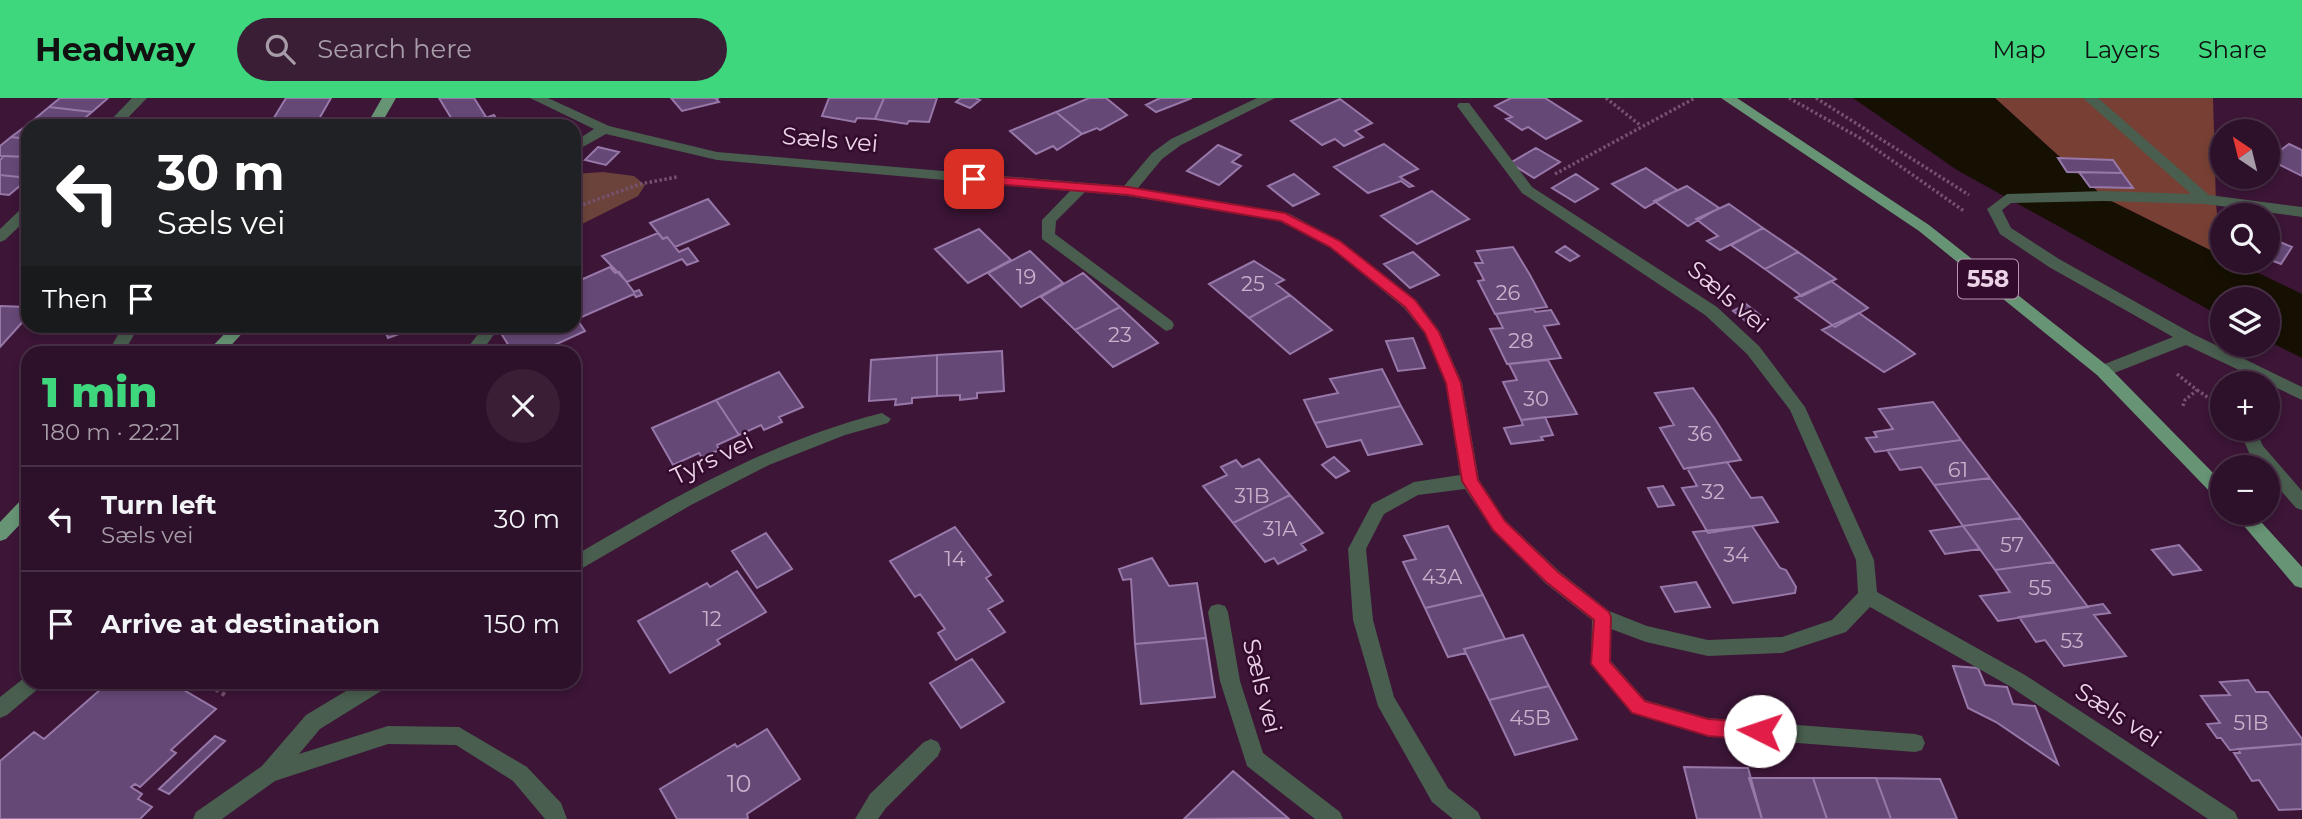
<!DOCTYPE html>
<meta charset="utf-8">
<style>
:root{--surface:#2d1029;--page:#391e35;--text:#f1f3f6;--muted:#a79da8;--line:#483046;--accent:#3ed77d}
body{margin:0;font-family:Montserrat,sans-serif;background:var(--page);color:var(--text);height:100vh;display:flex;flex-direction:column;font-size:26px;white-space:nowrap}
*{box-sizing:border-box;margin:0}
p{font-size:23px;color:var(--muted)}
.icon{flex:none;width:38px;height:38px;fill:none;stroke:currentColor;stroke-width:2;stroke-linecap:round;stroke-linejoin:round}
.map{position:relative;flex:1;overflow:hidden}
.side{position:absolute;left:21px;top:248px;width:560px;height:343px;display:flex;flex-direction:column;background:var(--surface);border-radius:21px;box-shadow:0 4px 10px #0003,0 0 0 2px var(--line)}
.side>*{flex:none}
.hud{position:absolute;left:21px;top:21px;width:560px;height:214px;border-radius:21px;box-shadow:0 4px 10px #0003,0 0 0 2px var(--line);background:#202124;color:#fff;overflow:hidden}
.needle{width:46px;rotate:325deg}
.controls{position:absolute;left:2210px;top:21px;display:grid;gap:14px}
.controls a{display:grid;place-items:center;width:70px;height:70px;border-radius:50%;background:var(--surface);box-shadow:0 4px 10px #0003,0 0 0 2px var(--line);font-size:35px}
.pin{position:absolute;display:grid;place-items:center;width:60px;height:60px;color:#fff;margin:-30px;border-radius:14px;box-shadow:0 4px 10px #0006}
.me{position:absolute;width:77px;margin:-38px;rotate:274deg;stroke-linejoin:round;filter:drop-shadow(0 0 5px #0008)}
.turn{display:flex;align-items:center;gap:24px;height:147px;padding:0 21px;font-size:32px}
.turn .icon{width:91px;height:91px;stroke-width:2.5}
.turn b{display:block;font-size:49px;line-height:60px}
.then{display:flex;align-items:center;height:66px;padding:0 21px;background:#0003;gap:14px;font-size:26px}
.round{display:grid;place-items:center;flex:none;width:74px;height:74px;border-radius:37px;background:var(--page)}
.head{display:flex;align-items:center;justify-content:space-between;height:119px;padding:0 21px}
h1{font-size:42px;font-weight:800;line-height:52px;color:var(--accent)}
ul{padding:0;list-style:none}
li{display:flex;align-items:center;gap:21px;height:105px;padding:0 21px;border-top:2px solid var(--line)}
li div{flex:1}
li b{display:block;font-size:26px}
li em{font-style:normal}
header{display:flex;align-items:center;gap:42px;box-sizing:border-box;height:98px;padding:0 35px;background:var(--accent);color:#111}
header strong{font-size:33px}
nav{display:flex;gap:38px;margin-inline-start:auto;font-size:24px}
.search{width:490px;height:63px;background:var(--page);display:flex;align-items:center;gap:18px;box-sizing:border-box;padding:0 24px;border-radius:38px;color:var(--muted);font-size:26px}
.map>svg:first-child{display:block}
.green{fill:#6b433a}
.forest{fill:#784034}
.water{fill:#151001}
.building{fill:#654876;stroke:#9778a9;stroke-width:2}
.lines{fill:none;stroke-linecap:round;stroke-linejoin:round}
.path-far1{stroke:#755270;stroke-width:3.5;stroke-dasharray:2.5 2.5;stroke-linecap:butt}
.path{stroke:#755270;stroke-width:4.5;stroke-dasharray:3.5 3.5;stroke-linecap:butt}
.minor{fill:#495e4e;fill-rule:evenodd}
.major{fill:#679474;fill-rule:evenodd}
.route{fill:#e11d48;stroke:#92132f;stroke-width:2}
.labels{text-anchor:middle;stroke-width:5;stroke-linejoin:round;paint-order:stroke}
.number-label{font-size:21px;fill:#cbb0cc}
.shield{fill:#320b2d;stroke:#b597b0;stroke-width:2}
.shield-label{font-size:23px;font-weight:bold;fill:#edd3e8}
.street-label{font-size:24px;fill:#edd3e8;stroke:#320b2d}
.near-number-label{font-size:24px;fill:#cbb0cc}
</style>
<header>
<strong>Headway</strong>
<div class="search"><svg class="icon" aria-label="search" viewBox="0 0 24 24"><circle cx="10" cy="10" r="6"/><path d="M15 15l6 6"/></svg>Search here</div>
<nav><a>Map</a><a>Layers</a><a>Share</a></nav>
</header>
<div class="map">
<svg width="2302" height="721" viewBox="0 0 2302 721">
<rect width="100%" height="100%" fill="#3c1537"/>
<path class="green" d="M603,74L634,78L645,87L638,98L574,130V76Z"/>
<path class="forest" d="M1995,0H2213L2216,107L2222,158L2105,100Z"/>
<path class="water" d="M1853,0H1995L2105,100L2222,158V163H2233L2302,196V260L2268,243V201H2222V219L1957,72Z"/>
<path class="building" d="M60,0H108L92,14L49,9Z
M286,0H331L315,28H269Z
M439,0H474L486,19L456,28Z
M671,0H719L716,1L719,4L682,13Z
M829,0H884L875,21L857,20L855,24L822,18Z
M884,0H937L929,24L909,23L907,26L875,21Z
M961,0H975L980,2L970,10L956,4Z
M1089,0H1106L1127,17L1100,32L1097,30L1082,36L1056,14Z
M1160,0H1192L1156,14L1146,7Z
M1511,0H1545L1581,23L1546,41L1528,29L1522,32L1506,21L1512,19L1495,8Z
M1340,1L1372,25L1355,33L1363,39L1344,48L1335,41L1322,47L1291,23Z
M49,9L92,14L75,28L30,25Z
M1056,14L1082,36L1057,52L1053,48L1036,56L1010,33Z
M494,17L501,28H462Z
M30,25L60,28H28V41L11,39Z
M11,39L28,41V59L0,58V48Z
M1384,46L1418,71L1400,79L1413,88L1409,89L1401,83L1368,95L1334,69Z
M2289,46L2302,52V78L2268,61Z
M1218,47L1241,57L1232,64L1241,68L1219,87L1187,73Z
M598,49L619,54L606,67L585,62Z
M1536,50L1560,64L1534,80L1510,65Z
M4,58L28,59V80L0,77V62Z
M2058,60L2113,62L2122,75L2067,74Z
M1646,70L1677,92L1645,110L1612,86Z
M2079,74L2122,75L2133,90L2090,89Z
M1294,76L1319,96L1293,108L1268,88Z
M1576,76L1598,91L1575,104L1552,90Z
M0,77L28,80V81L9,97L0,96Z
M1687,88L1719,110L1688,128L1654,103Z
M1432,93L1469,121L1417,146L1381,118Z
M708,101L729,126L675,149L667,139L663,141L650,125Z
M1729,106L1763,130L1720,152L1707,143L1718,138L1696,121Z
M1763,130L1798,154L1765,171L1731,147Z
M979,131L1011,162L968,185L935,151Z
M658,135L663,141L667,139L679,154L688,150L698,163L687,167L682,161L627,184L602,158Z
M2268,139L2292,149L2281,166L2268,161Z
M1565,148L1579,158L1570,163L1556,154Z
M1513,149L1530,177L1547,209L1495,216L1478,183L1484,182L1475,165H1483L1477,153Z
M1030,153L1063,185L1021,209L988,175Z
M1413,154L1439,177L1410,190L1384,166Z
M1798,154L1836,181L1802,198L1765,171Z
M1254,163L1284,182L1276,186L1290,197L1249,220L1209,186Z
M610,169L615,175L619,174L634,194L639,192L642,197L636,199L634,196L577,221L574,185Z
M1083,175L1120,209L1075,232L1041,199Z
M1831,183L1868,210L1835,229L1795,200Z
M1290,197L1332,232L1290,256L1249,220Z
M1746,206L1760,217L1747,224L1733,213Z
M0,208L28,209V218L0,249Z
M1120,209L1158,245L1113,269L1075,232Z
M1534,211L1535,214L1551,212L1559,226L1544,228L1561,260L1507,266L1490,231L1503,230L1496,216Z
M1859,215L1898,243L1915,256L1884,274L1822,232Z
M574,217L585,233L535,256H514L499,232L509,228H574Z
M383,228H421L388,240Z
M1413,240L1425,270L1398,273L1386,243Z
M1002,253L1004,293L977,295V300L960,302V297L937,298V257Z
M937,257V298L912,300V305L895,307L896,301L869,303L871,262Z
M1548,262L1577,316L1521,322L1503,284L1517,282L1509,266Z
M1382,271L1401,308L1315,325L1304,302L1338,295L1330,281Z
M779,274L803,309L779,319L782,324L764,332L761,327L739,337L716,302Z
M1693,290L1715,321L1741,362L1684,371L1660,330L1674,327L1655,295Z
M716,302L739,337L717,347L719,352L702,360L699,355L673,367L652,330Z
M1933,304L1961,342L1875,354L1866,340L1877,339L1874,334L1893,331L1879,311Z
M1401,308L1422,346L1368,357L1361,342L1327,349L1315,325Z
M1545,319L1553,337L1541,339L1543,342L1511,346L1504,330L1523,327L1521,322Z
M1961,342L1990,380L1934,387L1921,369L1900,372L1887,352Z
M1334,359L1349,373L1336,380L1322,367Z
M1259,361L1290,397L1233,425L1203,388L1227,377L1221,369L1236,362L1242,369Z
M1727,364L1751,400L1762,399L1778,424L1708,435L1682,390L1697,388L1687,370Z
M1990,380L2021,420L1963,428L1934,387Z
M1663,388L1674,407L1658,409L1648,390Z
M1290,397L1323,435L1301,446L1306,452L1278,466L1274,460L1265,464L1233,425Z
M2021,420L2054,464L1995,472L1963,428Z
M1448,428L1483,497L1425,510L1403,464L1416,461L1404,438Z
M1752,428L1780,470L1786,472L1796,489L1795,495L1733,505L1693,434Z
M1963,428L1980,451L1945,456L1930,433Z
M955,429L991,477L986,480L1003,503L988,511L1005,534L956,562L938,535L945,531L920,496L915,499L890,463Z
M766,435L792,471L757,490L732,453Z
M2179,447L2201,472L2173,477L2152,452Z
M1152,460L1169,488L1197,485L1206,540L1135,546L1131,481L1123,482L1119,471Z
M2054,464L2088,509L1998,523L1980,498L2010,494L1995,472Z
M737,473L766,514L717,542L720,546L670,575L638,523L707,485L710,489Z
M1696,484L1710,509L1675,514L1661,489Z
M1483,497L1505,541L1464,551L1466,555L1448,559L1425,510Z
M2103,506L2110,515L2094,517L2126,558L2064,568L2045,542L2036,544L2019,519Z
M1523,537L1549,588L1489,602L1464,551Z
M1206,540L1215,599L1141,606L1135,546Z
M972,561L1004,604L961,630L930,585Z
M1953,568L1978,570L1985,587L2007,589L2013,606L2035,608L2058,666L1996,624L1968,610Z
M2248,582L2256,594H2268L2302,641V646L2230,652L2221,640H2217L2207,626L2220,625L2201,598L2230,597L2220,584Z
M109,584H170L216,611L171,652L176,655L140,689L135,686L131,689L142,696L138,701L152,709L140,721H0V663L34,634L44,641Z
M1549,588L1577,641L1515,657L1489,602Z
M767,631L800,681L747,716L748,721H677L660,691L735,646L737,649Z
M215,638L225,643L169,696L159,691Z
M2302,646V711L2279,712L2259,682L2252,683L2234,655H2240L2238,651Z
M1684,669L1748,670L1762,721H1697Z
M1233,673L1288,720L1184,721Z
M1749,680H1813L1827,721H1762Z
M1813,680H1876L1891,721H1827Z
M1876,680L1940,681L1957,721H1891Z"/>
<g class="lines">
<path class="path-far1" d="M1606,0L1640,27
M1789,0L1860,40L1964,113
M1816,0L1969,97
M1555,76L1695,0
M574,110L640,86L677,79
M2177,276L2197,292L2185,302L2182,310
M2197,292L2222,309"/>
<path class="path" d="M204,584L225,597"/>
<path class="minor" d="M132,0H147L120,28H105Z
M530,0H548L609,28L717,54L1124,88L1152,55L1171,41L1257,0H1275L1181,47L1162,61L1138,90L1290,116L1340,143L1416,202L1440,234L1462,285L1479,382L1505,422L1559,473L1609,513L1647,528L1708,542L1782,539L1832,522L1858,495L1856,462L1790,312L1747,256L1705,217L1522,95L1457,8L1459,5H1469L1532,89L1717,209L1759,248L1805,309L1874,462L1877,494L2025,577L2235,714L2238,721H2208L2011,589L1870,509L1846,534L1782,555L1708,558L1646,544L1611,531V563L1645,602L1708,620L1915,636L1922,638L1925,645L1922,652L1915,654L1708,638L1632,615L1591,566L1592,522L1545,485L1493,432L1465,391L1418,397L1384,416L1366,451L1373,522L1394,599L1448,690L1478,714L1481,721H1453L1432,704L1378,608L1353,522L1348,451L1372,406L1414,384L1460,377L1446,285L1425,236L1404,210L1330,149L1281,123L1128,98L1085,94L1056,123L1055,136L1172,223L1174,227L1172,231L1166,233L1042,141V122L1070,93L717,62L606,36L574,54V44L594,31Z
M2083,0H2098L2209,97L2302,109V119L2205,106L2104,103L2011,105L2002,112L2011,130L2059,161L2193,236L2302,289V302L2186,247L2109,277H2097L2095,273L2097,269L2173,239L2049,169L2000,136L1987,111L2007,96L2104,93L2191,96Z
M28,107V120L5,142L0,144V131L23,109Z
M123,228H139L123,256H107Z
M484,228H500L480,256H463Z
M882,315L891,321L888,325L845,337L769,367L691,407L574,475V458C673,400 770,343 882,315Z
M2239,331H2255L2263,348L2302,393V412L2296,410L2268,378V369H2261L2250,357Z
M1218,506L1225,508L1228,514L1240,583L1263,655L1340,714L1343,721H1315L1247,668L1220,583L1208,514L1211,508Z
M28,577V584H42L39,590L7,617L0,620V599Z
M361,584H389L386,590L320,631L299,656L388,628L459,629L527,669L561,705L567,721H545L513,683L456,647L388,646L275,683L222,721H193L196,714L262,668L306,617Z
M931,641L938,644L941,651L938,658L886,710L878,721H855L870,696L924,644Z"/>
<path class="major" d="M382,0H396L380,28H366Z
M1721,0H1737L1929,127L2109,269L2222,384V402L2216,400L2097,277L1919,133Z
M232,228H249L223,256H205Z
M28,399V418L6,441L0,443V424L22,401Z
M2233,415H2253L2302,469V490L2295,488Z"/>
</g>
<path class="route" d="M974,77L1128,89L1285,115L1340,143L1415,202L1439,234L1461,285L1478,382L1505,423L1558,474L1609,514L1611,519L1610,564L1645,603L1708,621L1760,625L1766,627L1769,633L1766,639L1760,642L1708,638L1632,615L1591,566L1594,522L1546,484L1493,432L1462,383L1446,285L1425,235L1405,209L1330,149L1281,123L1128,97L969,84V78Z"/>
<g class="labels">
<g class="number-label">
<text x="1026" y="186">19</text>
<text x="1253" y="193">25</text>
<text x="1508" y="202">26</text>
<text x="1120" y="244">23</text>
<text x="1521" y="250">28</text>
<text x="1536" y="308">30</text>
<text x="1700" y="343">36</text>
<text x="1958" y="379">61</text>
<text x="1713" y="401">32</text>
<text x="1252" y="405">31B</text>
<text x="1280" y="438">31A</text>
<text x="2012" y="454">57</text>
<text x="1736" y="464">34</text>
<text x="955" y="468">14</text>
<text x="1442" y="486">43A</text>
<text x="2040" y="497">55</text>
<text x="712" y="528">12</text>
<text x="2072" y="550">53</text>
<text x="1530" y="627">45B</text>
<text x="2251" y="632">51B</text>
</g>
<rect class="shield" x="1958" y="161.5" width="60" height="39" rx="5"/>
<g class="shield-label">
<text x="1988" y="189">558</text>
</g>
<g class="street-label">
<text transform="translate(830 42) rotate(5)" y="8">Sæls vei</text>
<text transform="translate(1728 199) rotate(40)" y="8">Sæls vei</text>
<text transform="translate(712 361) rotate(-26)" y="8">Tyrs vei</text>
<text transform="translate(1262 588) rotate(76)" y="8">Sæls vei</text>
<text transform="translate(2118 617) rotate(33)" y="8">Sæls vei</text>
</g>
<g class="near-number-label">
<text x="739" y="694">10</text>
</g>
</g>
</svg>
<div class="controls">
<a><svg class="needle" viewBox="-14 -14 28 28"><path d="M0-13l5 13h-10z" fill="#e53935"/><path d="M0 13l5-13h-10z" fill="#a79da8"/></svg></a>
<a><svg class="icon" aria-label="search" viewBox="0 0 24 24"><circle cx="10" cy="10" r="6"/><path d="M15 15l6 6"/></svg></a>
<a><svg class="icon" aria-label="layers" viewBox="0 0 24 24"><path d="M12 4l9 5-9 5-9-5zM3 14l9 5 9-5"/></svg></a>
<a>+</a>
<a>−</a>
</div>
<div class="pin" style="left:974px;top:81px;background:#d93025"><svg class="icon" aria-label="arrive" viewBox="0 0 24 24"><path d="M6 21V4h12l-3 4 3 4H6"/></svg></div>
<svg class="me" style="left:1760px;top:633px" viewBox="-20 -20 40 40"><circle r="19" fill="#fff"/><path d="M0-13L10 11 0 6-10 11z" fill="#e11d48"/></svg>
<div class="hud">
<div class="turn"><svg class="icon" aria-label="left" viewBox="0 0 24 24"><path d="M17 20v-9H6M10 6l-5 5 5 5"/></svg><div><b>30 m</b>Sæls vei</div></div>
<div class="then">Then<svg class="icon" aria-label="arrive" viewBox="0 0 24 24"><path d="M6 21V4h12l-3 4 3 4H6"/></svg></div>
</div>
<section class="side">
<div class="head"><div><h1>1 min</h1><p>180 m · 22:21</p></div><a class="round"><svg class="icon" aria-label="close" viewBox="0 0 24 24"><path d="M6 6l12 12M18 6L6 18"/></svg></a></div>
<ul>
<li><svg class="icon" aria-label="left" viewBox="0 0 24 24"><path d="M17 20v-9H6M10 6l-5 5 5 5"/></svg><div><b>Turn left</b><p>Sæls vei</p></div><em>30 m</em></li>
<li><svg class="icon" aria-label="arrive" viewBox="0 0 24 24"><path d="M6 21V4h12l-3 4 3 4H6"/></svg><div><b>Arrive at destination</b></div><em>150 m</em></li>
</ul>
</section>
</div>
